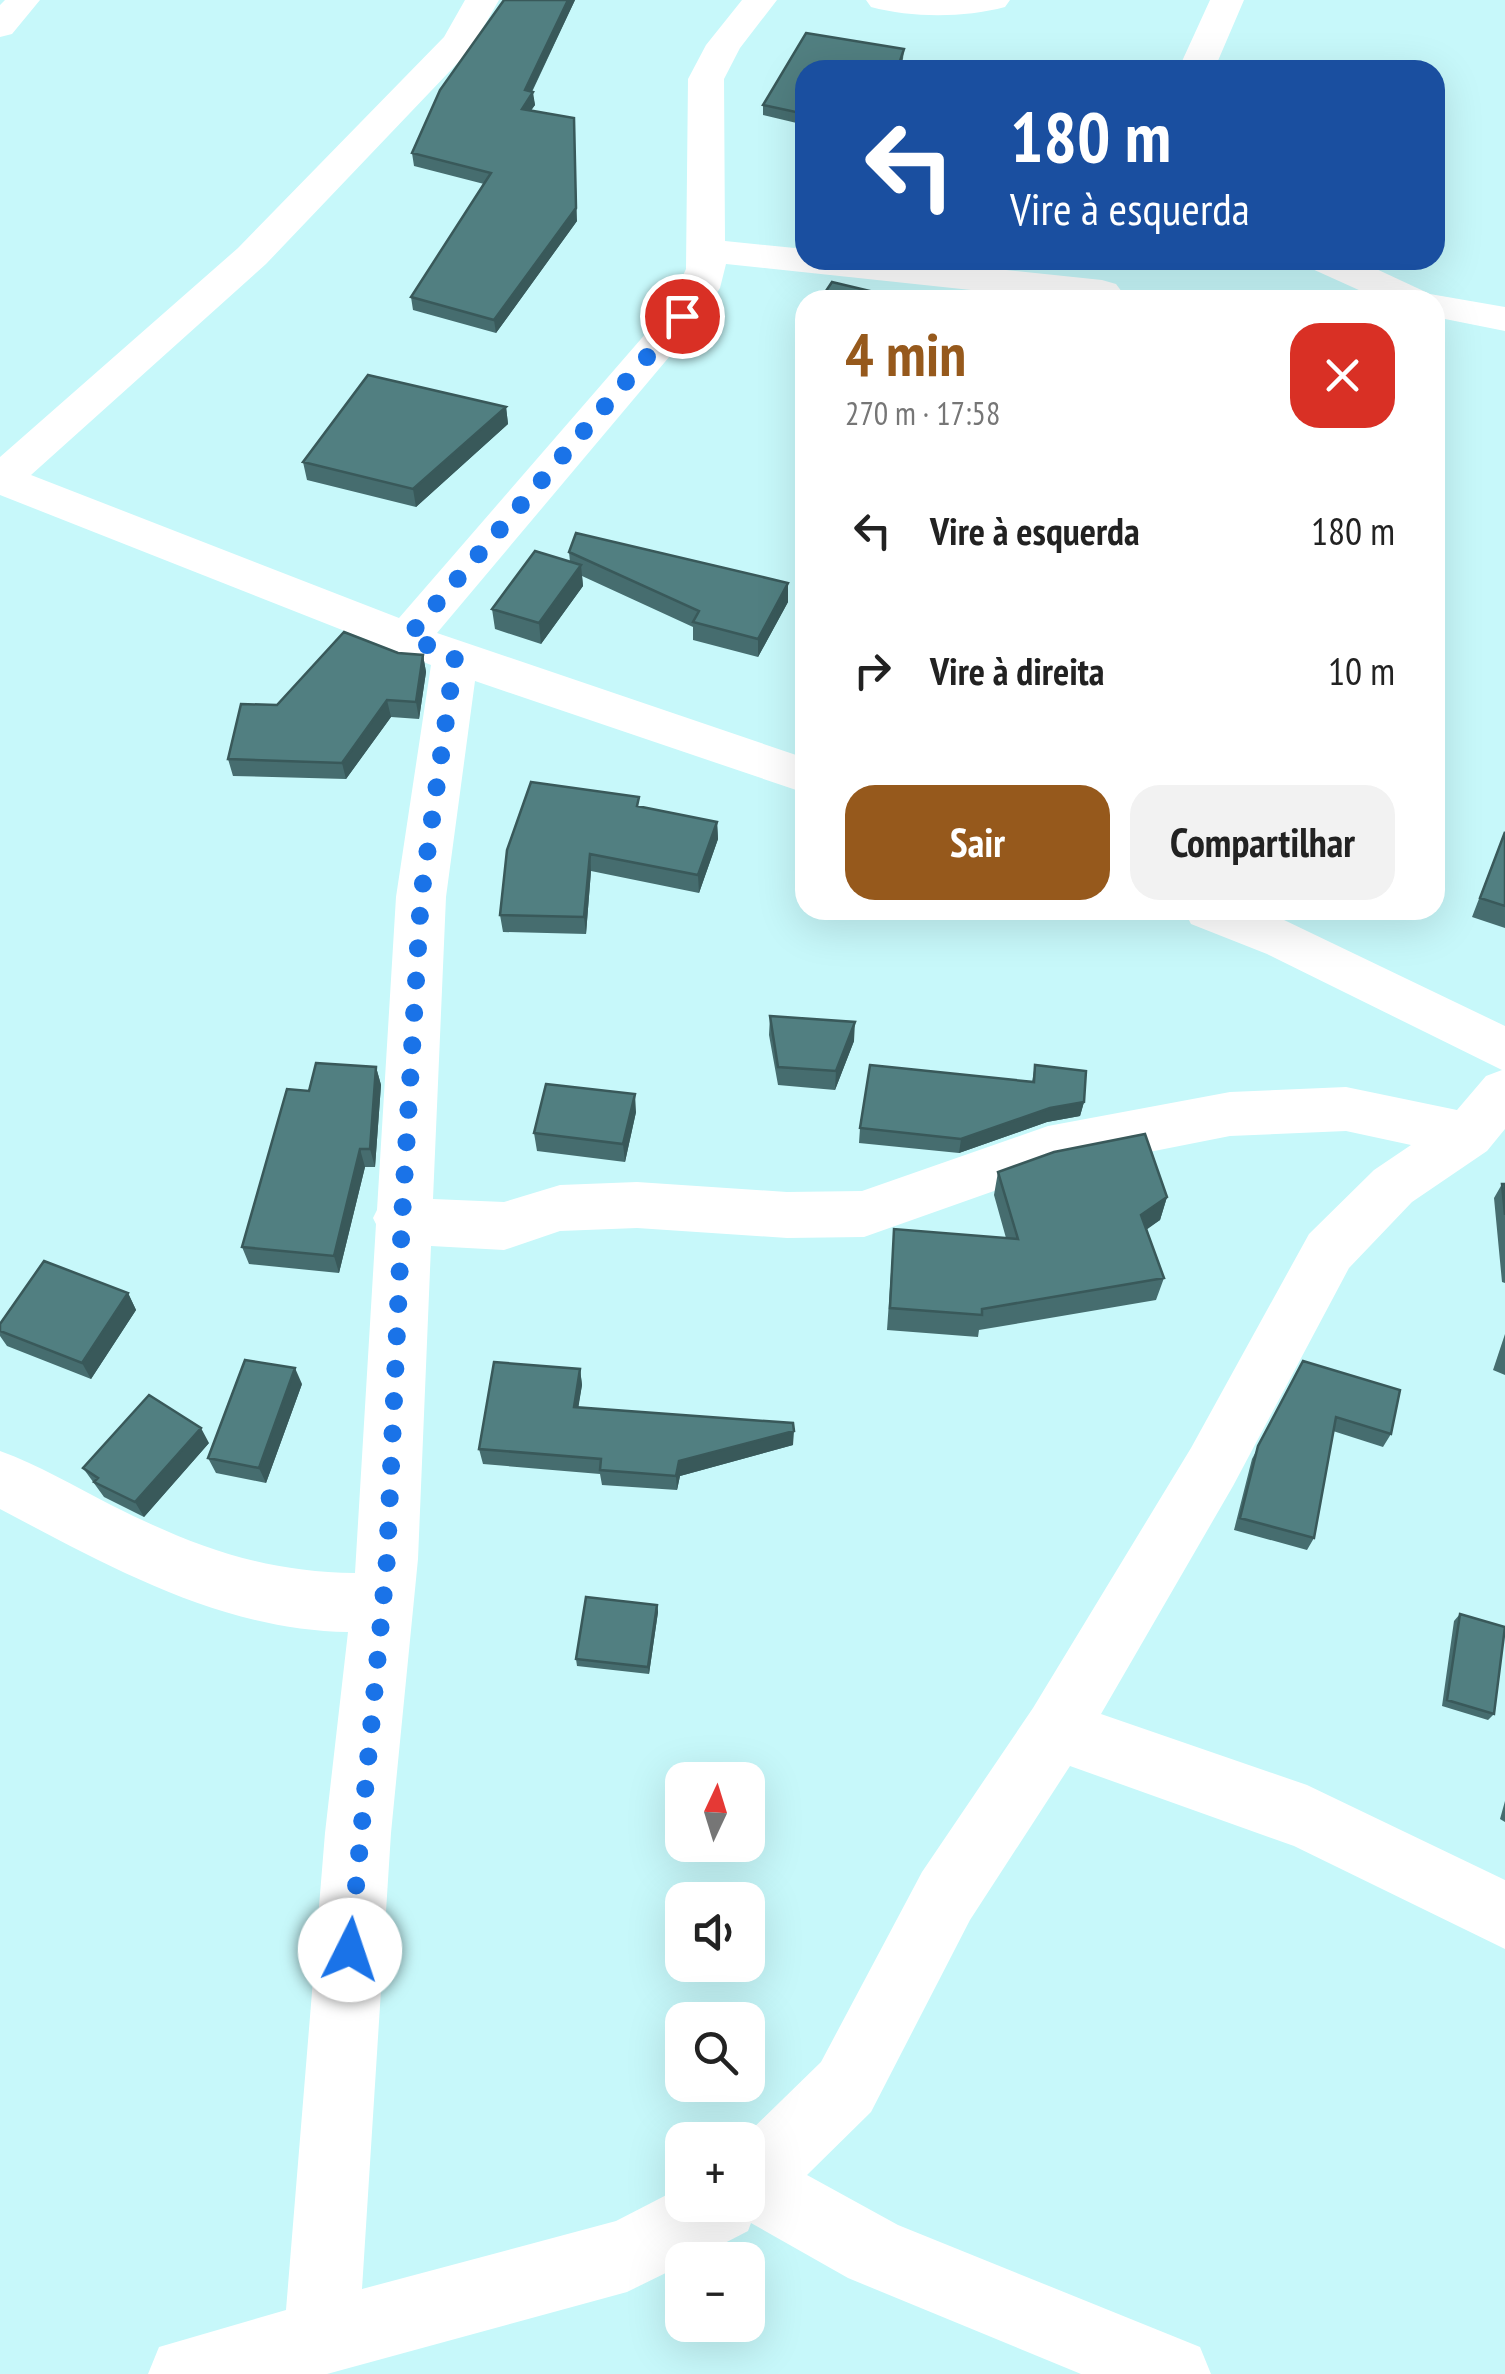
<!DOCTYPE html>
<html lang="pt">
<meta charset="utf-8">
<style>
:root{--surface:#fff;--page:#f2f2f2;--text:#222;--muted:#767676;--accent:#96591c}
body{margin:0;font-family:"PT Sans Narrow",sans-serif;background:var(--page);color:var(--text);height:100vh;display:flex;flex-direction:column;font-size:38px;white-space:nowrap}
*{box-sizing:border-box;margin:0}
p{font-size:32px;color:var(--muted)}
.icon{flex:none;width:55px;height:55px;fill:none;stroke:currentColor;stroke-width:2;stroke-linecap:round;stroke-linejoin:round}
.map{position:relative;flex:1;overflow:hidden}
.side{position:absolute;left:795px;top:290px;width:650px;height:630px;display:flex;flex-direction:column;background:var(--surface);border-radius:30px;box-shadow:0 10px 40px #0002}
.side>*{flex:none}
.guide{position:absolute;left:795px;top:60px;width:650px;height:210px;border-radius:30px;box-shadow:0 10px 40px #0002;background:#1a4fa0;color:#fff;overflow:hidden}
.needle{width:65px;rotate:4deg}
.fabs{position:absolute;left:665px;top:1762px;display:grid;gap:20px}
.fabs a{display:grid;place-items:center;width:100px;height:100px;border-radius:20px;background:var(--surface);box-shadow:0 10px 40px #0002;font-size:50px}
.pin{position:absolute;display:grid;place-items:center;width:85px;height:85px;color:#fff;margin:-42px;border:5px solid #fff;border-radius:50%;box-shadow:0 2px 10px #0007}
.me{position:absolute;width:110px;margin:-55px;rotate:4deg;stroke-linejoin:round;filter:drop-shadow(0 0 8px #0008)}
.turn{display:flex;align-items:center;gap:35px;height:210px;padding:0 50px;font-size:45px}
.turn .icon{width:130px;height:130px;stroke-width:2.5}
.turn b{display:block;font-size:70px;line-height:85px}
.round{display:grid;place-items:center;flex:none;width:105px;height:105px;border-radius:30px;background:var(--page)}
.summary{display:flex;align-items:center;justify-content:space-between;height:170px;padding:0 50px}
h1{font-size:60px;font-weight:700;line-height:75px;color:var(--accent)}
.primary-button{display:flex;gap:20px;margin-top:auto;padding:20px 50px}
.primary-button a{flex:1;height:115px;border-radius:30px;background:var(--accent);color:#fff;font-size:40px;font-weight:700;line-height:115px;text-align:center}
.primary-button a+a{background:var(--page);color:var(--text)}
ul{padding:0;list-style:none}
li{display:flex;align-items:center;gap:30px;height:140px;padding:0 50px}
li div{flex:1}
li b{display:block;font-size:38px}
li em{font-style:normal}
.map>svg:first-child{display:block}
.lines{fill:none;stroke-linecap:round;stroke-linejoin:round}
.minor{fill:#fff;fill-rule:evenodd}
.wall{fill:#466d6f}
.shaded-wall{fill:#39595a}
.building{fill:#517f81;stroke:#39595a;stroke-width:2.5}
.route{stroke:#1a73e8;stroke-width:18;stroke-dasharray:0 32.4}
</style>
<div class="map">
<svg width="1505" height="2374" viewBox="0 0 1505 2374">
<rect width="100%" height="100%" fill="#c7f8fa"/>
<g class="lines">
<path class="minor" d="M5,0H40L12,34L0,37V5Z
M465,0H499L471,49L266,264L31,475L399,618L667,309L686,269L688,79L706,45L742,0H777L740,48L724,79L725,241L805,249V260H910L1102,280L1116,284L1122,292L1116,300H1065L726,264L720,288L696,325L437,633L805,758V793L475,681L446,897L433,1199L504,1202L560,1185L637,1182L787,1192L862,1191L1048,1126L1230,1092L1346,1087L1457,1110L1486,1076L1502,1070L1267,954L1191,924L1184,910H1263L1505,1026V1129L1487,1151L1412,1202L1349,1268L1233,1486L1101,1714L1307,1785L1505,1880V1949L1294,1846L1070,1766L970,1920L871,2112L807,2175L898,2225L1200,2347L1211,2374H1081L848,2278L751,2223L748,2231L692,2260H682V2265L627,2292L327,2374H148L159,2347L286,2310L325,1833L348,1632C221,1630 110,1567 0,1509V1451C39,1465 74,1486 111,1505C193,1546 262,1572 355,1573L376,1224L373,1218L377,1210L396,897L431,665L0,495V457L238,248L444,37ZM1346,1131L1411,1145L1374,1170L1309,1234L1191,1448L1033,1708L922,1872L821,2062L741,2140H748V2205H682V2187L616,2221L362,2289L391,1833L418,1559L431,1246L504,1250L560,1231L637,1228L787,1238L864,1237L1048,1172L1230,1136Z
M866,0H1010L1005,7C964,18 912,18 871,7Z
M1210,0H1244L1214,70H1178Z
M1305,260H1357L1430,294L1505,307V331L1435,317V300H1381L1310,268Z"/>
</g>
<path class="wall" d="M504,0H575L532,92L535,105L530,111L577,221L496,333L413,310L411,297L484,184L414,166L412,153Z
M806,33L904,49L903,59L900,70H805V125L763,115V105Z
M805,323V340H801V329Z
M506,407L508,424L416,507L307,480L303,462Z
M569,552L788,583V602L758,657L693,640V627L582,576L583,586L541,644L495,629L492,609L570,562Z
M398,653L423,655L426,672L419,719L391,717L346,779L233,776L228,759Z
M640,806L717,822L718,839L699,893L591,871L586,934L503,932L500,915Z
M1505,831V928L1472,917Z
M903,910H929L928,914Z
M770,1016L854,1041L835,1090L778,1085L769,1035Z
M1035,1065L1084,1102L1080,1116L1047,1122L959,1153L859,1143L860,1128L1032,1082Z
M376,1067L381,1085L375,1167H365L339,1273L249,1264L242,1247L309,1091Z
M636,1112L625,1162L537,1151L534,1133Z
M998,1172L1167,1197L1160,1220L1146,1229L1164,1278L1156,1300L979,1330L978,1337L887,1330L894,1229L1006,1238L994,1195Z
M1502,1184H1505V1283L1502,1282L1494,1198Z
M128,1293L136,1310L91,1379L7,1346L0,1336V1324Z
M1505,1334V1375L1493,1370Z
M1303,1361L1391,1434L1383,1447L1333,1431L1314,1538L1307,1550L1234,1530L1252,1459Z
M580,1369L582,1385L578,1407L793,1445L680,1476L677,1490L602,1485L600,1474L483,1464L479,1449Z
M302,1384L266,1483L216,1473L208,1458Z
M209,1443L144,1517L104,1497L83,1468Z
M657,1605L658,1612L649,1674L577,1666L576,1659Z
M1460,1614L1494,1714L1488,1720L1442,1706L1454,1621Z
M1505,1801V1822L1500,1819Z"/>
<path class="shaded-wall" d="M568,0H575L528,99L533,92L535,105L523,122L522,109L525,90Z
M574,118L577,221L496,333L494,320Z
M506,407L508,424L416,507L413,489Z
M581,565L583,586L541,644L539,623Z
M788,583V602L758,657V639Z
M423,655L426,672L419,719L416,702Z
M387,700L391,717L346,779L342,763Z
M717,822L718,839L699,893L698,875Z
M590,854L591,871L586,934L584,917Z
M855,1022L854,1041L835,1090L836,1071Z
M376,1067L381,1085L375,1167L370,1149Z
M635,1094L636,1112L625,1162L623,1144Z
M1084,1102L1080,1116L1047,1122L959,1153L961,1139L1050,1108Z
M360,1149L365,1167L339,1273L334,1256Z
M1167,1197L1160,1220L1135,1238L1141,1215Z
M128,1293L136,1310L91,1379L82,1363Z
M295,1368L302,1384L266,1483L259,1468Z
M580,1369L582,1385L576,1422L574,1407Z
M201,1428L209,1443L144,1517L135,1502Z
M794,1431L793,1445L680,1476L677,1490L676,1476L679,1461Z
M657,1605L658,1612L649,1674L648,1667Z"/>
<path class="building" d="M504,0H568L525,90L533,92L522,109L574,118L576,208L494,320L411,297L491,173L412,153L440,90Z
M806,33L904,49L897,70H805V114L763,105Z
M832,282L891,296L888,300H820Z
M368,375L506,407L413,489L303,462Z
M576,533L788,583L758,639L693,622L699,611L569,552Z
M535,551L581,565L539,623L492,609Z
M344,632L398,653L423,655L416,702L387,700L342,763L228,759L241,704L277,705Z
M531,782L639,797L637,806L717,822L698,875L590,854L584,917L500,915L507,850Z
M1505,832V906L1480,898Z
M770,1016L855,1022L836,1071L778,1067Z
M316,1063L376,1067L370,1149H360L334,1256L242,1247L287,1089L309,1091Z
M870,1065L1034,1082L1035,1065L1086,1071L1084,1102L1050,1108L961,1139L860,1128Z
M546,1084L635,1094L623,1144L534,1133Z
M1145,1134L1167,1197L1141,1215L1164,1278L982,1309V1315L890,1308L894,1229L1018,1239L998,1172L1054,1152Z
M1502,1184H1505V1215Z
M44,1261L128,1293L82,1363L0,1331V1324Z
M245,1360L295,1368L259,1468L208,1458Z
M1303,1361L1400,1390L1391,1434L1336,1417L1314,1538L1240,1518L1258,1446Z
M494,1362L580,1369L574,1407L793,1423L794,1431L679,1461L676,1476L600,1470L601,1459L479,1449Z
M149,1395L201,1428L135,1502L94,1482L98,1478L83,1468Z
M586,1597L657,1605L648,1667L576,1659Z
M1460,1614L1505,1627L1494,1714L1447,1700Z"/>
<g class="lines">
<path class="route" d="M350,1950L387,1559L402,1218L421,897L455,657L408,637L682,316"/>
</g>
</svg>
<div class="fabs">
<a><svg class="needle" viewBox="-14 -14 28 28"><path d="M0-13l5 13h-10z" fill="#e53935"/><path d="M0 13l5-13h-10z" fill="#767676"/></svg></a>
<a><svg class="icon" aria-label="sound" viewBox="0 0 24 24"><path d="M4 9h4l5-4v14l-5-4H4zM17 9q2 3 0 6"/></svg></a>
<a><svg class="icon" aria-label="search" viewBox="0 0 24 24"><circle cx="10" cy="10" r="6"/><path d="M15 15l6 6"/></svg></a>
<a>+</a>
<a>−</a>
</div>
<div class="pin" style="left:682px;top:316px;background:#d93025"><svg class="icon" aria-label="arrive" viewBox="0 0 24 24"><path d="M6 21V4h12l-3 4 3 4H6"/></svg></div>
<svg class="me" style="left:350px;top:1950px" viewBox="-20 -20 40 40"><circle r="19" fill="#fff"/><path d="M0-13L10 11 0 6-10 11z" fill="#1a73e8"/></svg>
<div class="guide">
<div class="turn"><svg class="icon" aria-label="left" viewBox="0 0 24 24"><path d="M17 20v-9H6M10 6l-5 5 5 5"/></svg><div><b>180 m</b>Vire à esquerda</div></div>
</div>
<section class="side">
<div class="summary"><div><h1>4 min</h1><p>270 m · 17:58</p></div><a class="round" style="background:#d93025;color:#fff"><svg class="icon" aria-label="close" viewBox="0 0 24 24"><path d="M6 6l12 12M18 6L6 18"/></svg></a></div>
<ul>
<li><svg class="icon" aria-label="left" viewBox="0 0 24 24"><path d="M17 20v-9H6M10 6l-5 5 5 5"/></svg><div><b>Vire à esquerda</b></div><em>180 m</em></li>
<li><svg class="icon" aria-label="right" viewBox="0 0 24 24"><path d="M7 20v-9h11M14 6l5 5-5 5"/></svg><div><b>Vire à direita</b></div><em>10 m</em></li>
</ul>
<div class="primary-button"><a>Sair</a><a>Compartilhar</a></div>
</section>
</div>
